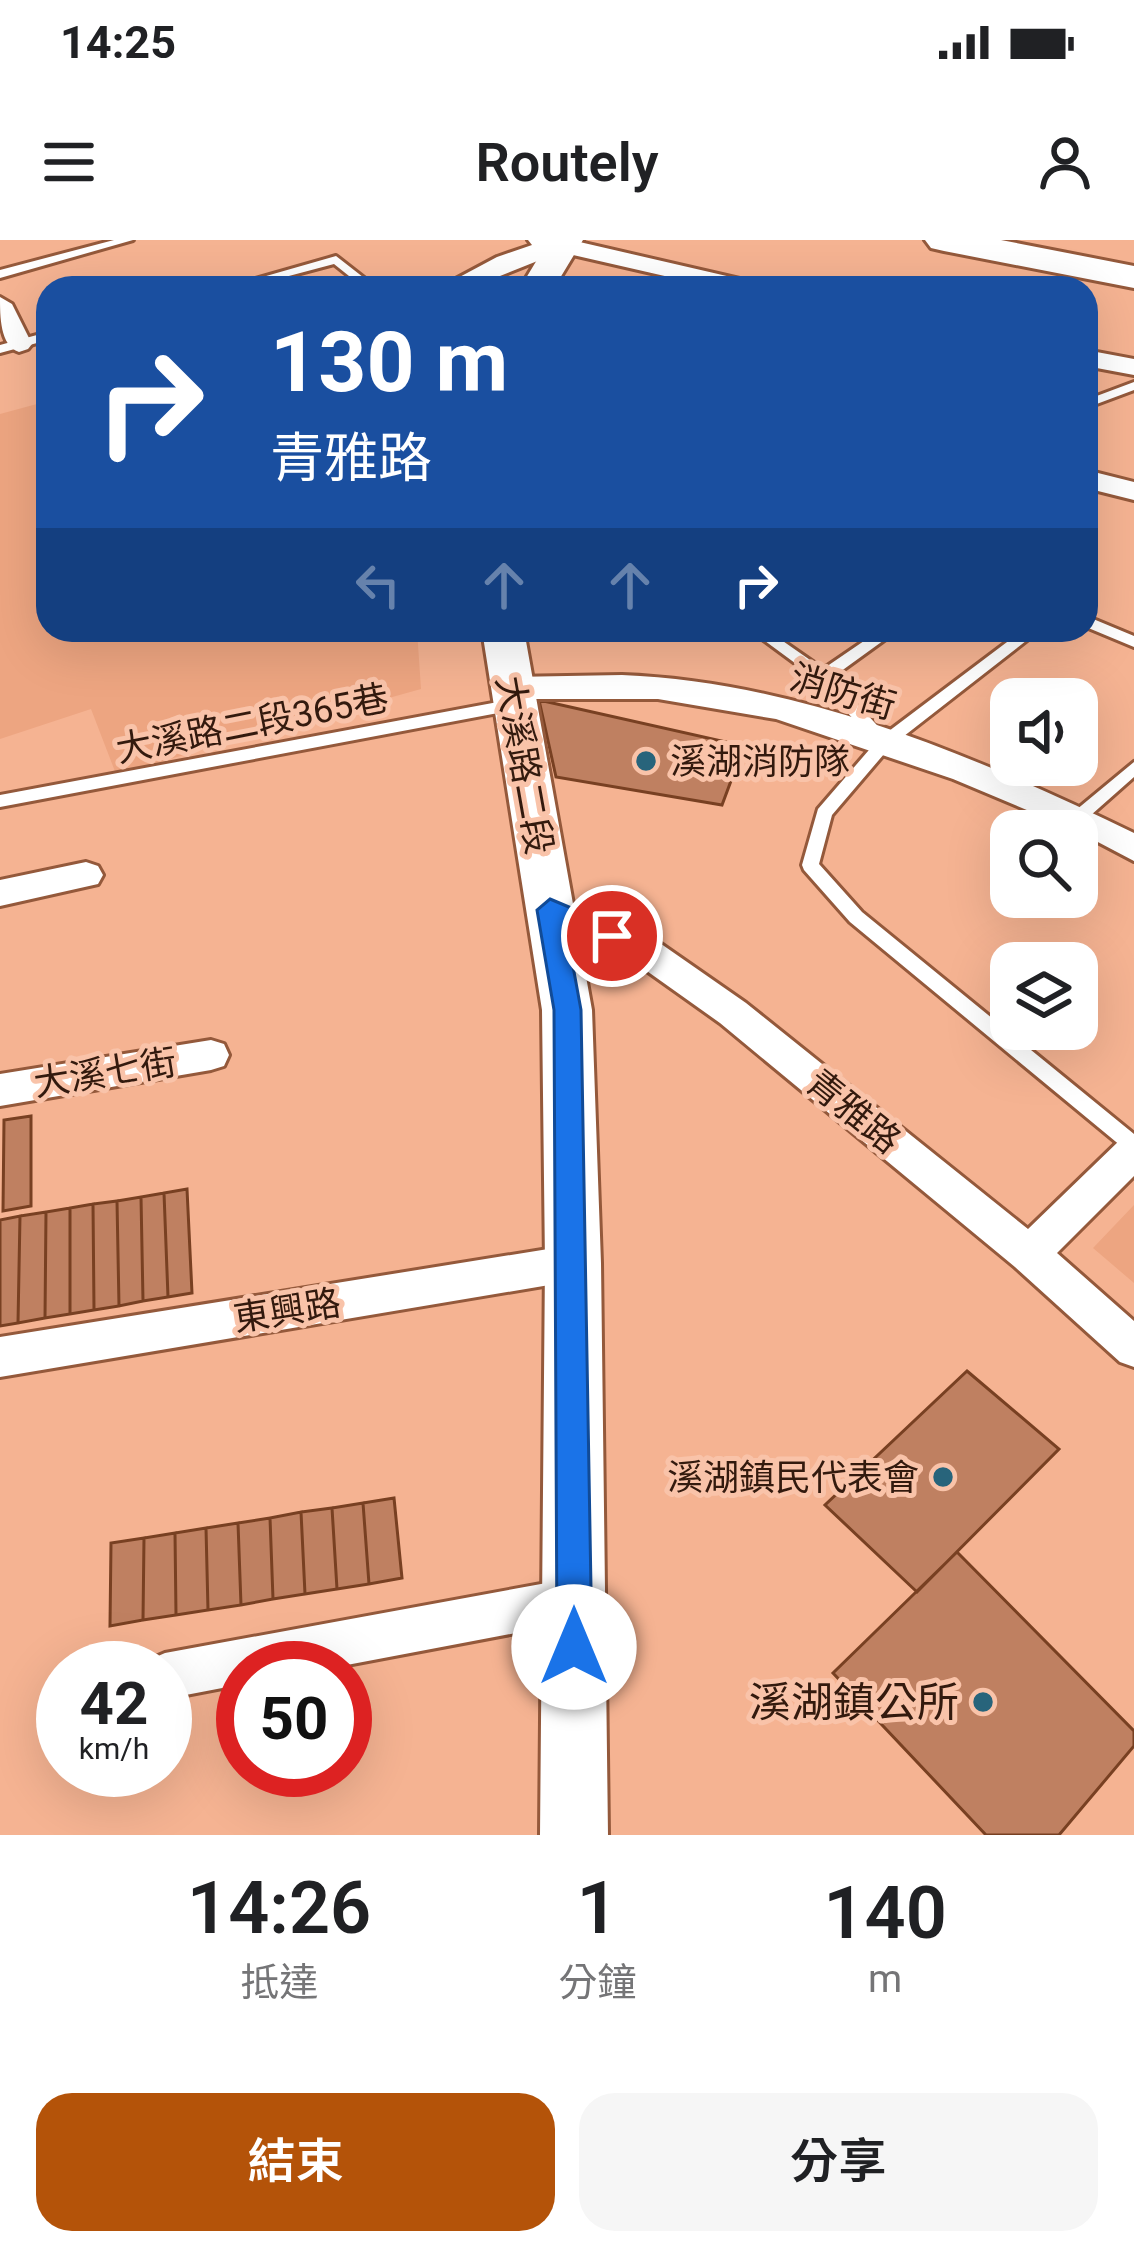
<!DOCTYPE html>
<html lang="zh-TW">
<meta charset="utf-8">
<style>
:root{--surface:#fff;--page:#f6f6f6;--text:#202124;--muted:#757577;--accent:#b45309}
body{margin:0;font-family:Roboto,"Noto Sans TC",sans-serif;background:var(--page);color:var(--text);height:100vh;display:flex;flex-direction:column;font-size:45px;white-space:nowrap}
*{box-sizing:border-box;margin:0}
p{font-size:39px;color:var(--muted)}
.icon{flex:none;width:66px;height:66px;fill:none;stroke:currentColor;stroke-width:2;stroke-linecap:round;stroke-linejoin:round}
.map{position:relative;height:1595px;overflow:hidden}
.panel{display:flex;flex-direction:column;background:var(--surface);flex:1}
.panel>*{flex:none}
.top-card{position:absolute;left:36px;top:36px;width:1062px;height:366px;border-radius:36px;box-shadow:0 12px 48px #0002;background:#1a4fa0;color:#fff;overflow:hidden}
.tools{position:absolute;left:990px;top:438px;display:grid;gap:24px}
.tools a{display:grid;place-items:center;width:108px;height:108px;border-radius:24px;background:var(--surface);box-shadow:0 12px 48px #0002;font-size:60px}
.speed{position:absolute;left:36px;top:1401px;display:flex;gap:24px;font-size:60px;font-weight:700;text-align:center}
.speed>*{display:grid;place-content:center;width:156px;height:156px;border-radius:50%;background:var(--surface);box-shadow:0 12px 48px #0002;line-height:1}
.speed small{font-size:30px;font-weight:400}
.speed .limit{border:18px solid #d22;background:#fff;color:#111}
.pin{position:absolute;display:grid;place-items:center;width:102px;height:102px;color:#fff;margin:-51px;border:6px solid #fff;border-radius:50%;box-shadow:0 3px 12px #0007}
.me{position:absolute;width:132px;margin:-66px;rotate:0deg;stroke-linejoin:round;filter:drop-shadow(0 0 9px #0008)}
.turn{display:flex;align-items:center;gap:42px;height:252px;padding:0 36px;font-size:54px}
.turn .icon{width:156px;height:156px;stroke-width:2.5}
.turn b{display:block;font-size:84px;line-height:102px}
.lanes{display:flex;align-items:center;height:114px;padding:0 36px;background:#0003;justify-content:center;gap:60px;direction:ltr}
.lanes .off{opacity:.35}
.eta{display:flex;justify-content:space-evenly;align-items:center;height:204px;text-align:center}
.eta b{font-size:72px;font-weight:600;line-height:84px}
.action{display:flex;gap:24px;margin-top:auto;padding:24px 36px}
.action a{flex:1;height:138px;border-radius:36px;background:var(--accent);color:#fff;font-size:48px;font-weight:600;line-height:138px;text-align:center}
.action a+a{background:var(--page);color:var(--text)}
.status{display:flex;justify-content:space-between;align-items:center;height:84px;padding:0 60px;background:var(--surface);direction:ltr}
.status svg{height:33px;fill:currentColor}
header{display:flex;justify-content:space-between;align-items:center;height:156px;padding:0 36px;background:var(--surface);font-size:54px;font-weight:600}
.map>svg:first-child{display:block}
.built{fill:#eda581}
.building{fill:#bf8061;stroke:#784022;stroke-width:3}
.lines{fill:none;stroke-linecap:round;stroke-linejoin:round}
.lane-casing{stroke:#94593b;stroke-width:6}
.street-casing{stroke:#94593b;stroke-width:6}
.secondary-casing{stroke:#94593b;stroke-width:6}
.primary-casing{stroke:#94593b;stroke-width:6}
.lane{fill:#fff;fill-rule:evenodd}
.street{fill:#fff;fill-rule:evenodd}
.secondary{fill:#fff;fill-rule:evenodd}
.primary{fill:#fff;fill-rule:evenodd}
.route{fill:#1a73e8;stroke:#114b97;stroke-width:3}
.poi-dot{fill:#28647b;stroke:#f9c3a9;stroke-width:4.5}
.labels{text-anchor:middle;stroke-width:10;stroke-linejoin:round;paint-order:stroke}
.street-label{font-size:36px;fill:#331a0e;stroke:#f9c3a9}
.poi-label{font-size:36px;fill:#331a0e;stroke:#f9c3a9;text-anchor:start}
.near-poi-label{font-size:42px;fill:#331a0e;stroke:#f9c3a9;text-anchor:end}
</style>
<div class="status"><b>14:25</b><svg viewBox="0 0 49 12"><path d="M0 12V9h3v3zM5 12V6h3v6zM10 12V3h3v9zM15 12V0h3v12zM26 1h20v11H26zM47 4h2v5h-2z"/></svg></div>
<header><svg class="icon" aria-label="menu" viewBox="0 0 24 24"><path d="M4 6h16M4 12h16M4 18h16"/></svg>Routely<svg class="icon" aria-label="person" viewBox="0 0 24 24"><circle cx="12" cy="8" r="4"/><path d="M4 21q1-7 8-7t8 7"/></svg></header>
<div class="map">
<svg width="1134" height="1595" viewBox="0 0 1134 1595">
<rect width="100%" height="100%" fill="#f5b392"/>
<path class="built" d="M48,161V390H417L421,449L116,534L91,469L0,499V174Z
M1134,965V1043L1093,1008Z"/>
<path class="building" d="M539,460L744,506L722,565L556,537Z
M31,876V966L3,971L4,880Z
M187,949L192,1053L168,1057L164,953Z
M164,953L168,1057L143,1061L141,957Z
M141,957L143,1061L119,1066L117,961Z
M117,961L119,1066L94,1070L93,964Z
M93,964L94,1070L70,1074V968Z
M70,968V1074L45,1078L46,972Z
M46,972L45,1078L18,1083L20,976Z
M20,976L18,1083L0,1086V980Z
M967,1131L1059,1209L917,1352L825,1265Z
M394,1258L402,1338L369,1344L363,1263Z
M363,1263L369,1344L337,1349L332,1268Z
M332,1268L337,1349L305,1354L301,1272Z
M301,1272L305,1354L273,1359L270,1278Z
M270,1278L273,1359L241,1365L238,1283Z
M238,1283L241,1365L208,1370L206,1288Z
M206,1288L208,1370L176,1375L175,1293Z
M175,1293L176,1375L143,1380L144,1298Z
M144,1298L143,1380L110,1386L111,1303Z
M957,1312L1134,1491V1506L1059,1595H986L833,1433Z"/>
<g class="lines">
<g class="lane-casing">
<path id="lane" d="M114,0H133L0,38V30Z
M336,16L377,48H364L334,24L244,48H224Z
M48,92V100L0,113V105Z
M1134,142V150L1086,168V160Z
M1086,376L1134,396V407L1086,387Z
M750,390H767L823,429L880,390H898L833,437L885,494L1023,390H1040L890,507L832,575L819,624L862,672L1134,894V913L1127,911L850,682L804,630L802,625L818,569L875,503L818,440Z
M514,459L522,465L519,469L0,567V555Z
M1134,522V537L1082,583H1070L1068,579L1070,575Z"/>
</g>
<g class="street-casing">
<path id="street" d="M528,0H571L757,43L760,48H717L560,12L470,48H439L497,17L532,5Z
M0,57L12,64L32,104L28,109L19,112C0,106 0,76 0,57Z
M1086,110L1134,119V135L1086,126Z
M1086,230L1134,242V260L1086,248Z
M622,435C801,442 975,516 1134,593V621L1077,591L953,539L776,479L658,459H512L501,456L497,448L501,440L512,437Z
M86,622L98,626L103,635L98,644L0,666V640Z
M550,657L654,699L746,763L1028,989L1121,899L1134,894V936L1057,1013L1134,1081V1127L1120,1122L1015,1027L720,783L630,719L538,680L533,670L538,660Z
M211,800L224,804L229,815L224,826L211,830L0,866V834Z
M573,1005L587,1010L593,1023L587,1036L573,1041L0,1137V1097Z
M574,1338L590,1344L596,1360L590,1376L574,1382L331,1428H243V1444L165,1459V1428H145L149,1420L165,1413Z"/>
</g>
<g class="secondary-casing">
<path id="secondary" d="M549,0H583L554,48H520Z
M482,390H524L592,770L601,1023L608,1595H540L545,1023L542,770Z"/>
</g>
<g class="primary-casing">
<path id="primary" d="M925,0H1001L1134,26V48L944,11L931,8Z"/>
</g>
<use href="#lane" class="lane"/>
<use href="#street" class="street"/>
<use href="#secondary" class="secondary"/>
<use href="#primary" class="primary"/>
</g>
<path class="route" d="M550,659L621,689L625,696L612,706L566,688L581,770L592,1407L586,1419L574,1424L562,1419L557,1407L554,770L537,670Z"/>
<g class="poi-dot">
<circle cx="646" cy="521" r="12"/>
<circle cx="943" cy="1237" r="12"/>
<circle cx="983" cy="1462" r="12"/>
</g>
<g class="labels">
<g class="street-label">
<text transform="translate(843 451) rotate(17)" y="13">消防街</text>
<text transform="translate(252 483) rotate(-11)" y="13">大溪路二段365巷</text>
<text transform="translate(525 525) rotate(80)" y="13">大溪路二段</text>
<text transform="translate(105 832) rotate(-9)" y="13">大溪七街</text>
<text transform="translate(854 871) rotate(39)" y="13">青雅路</text>
<text transform="translate(287 1070) rotate(-9)" y="13">東興路</text>
</g>
<g class="poi-label">
<text x="670" y="534">溪湖消防隊</text>
<text x="919" y="1250" text-anchor="end">溪湖鎮民代表會</text>
</g>
<g class="near-poi-label">
<text x="959" y="1477">溪湖鎮公所</text>
</g>
</g>
</svg>
<div class="tools">
<a><svg class="icon" aria-label="sound" viewBox="0 0 24 24"><path d="M4 9h4l5-4v14l-5-4H4zM17 9q2 3 0 6"/></svg></a>
<a><svg class="icon" aria-label="search" viewBox="0 0 24 24"><circle cx="10" cy="10" r="6"/><path d="M15 15l6 6"/></svg></a>
<a><svg class="icon" aria-label="layers" viewBox="0 0 24 24"><path d="M12 4l9 5-9 5-9-5zM3 14l9 5 9-5"/></svg></a>
</div>
<div class="speed"><div>42<small>km/h</small></div><div class="limit">50</div></div>
<div class="pin" style="left:612px;top:696px;background:#d93025"><svg class="icon" aria-label="arrive" viewBox="0 0 24 24"><path d="M6 21V4h12l-3 4 3 4H6"/></svg></div>
<svg class="me" style="left:574px;top:1407px" viewBox="-20 -20 40 40"><circle r="19" fill="#fff"/><path d="M0-13L10 11 0 6-10 11z" fill="#1a73e8"/></svg>
<div class="top-card">
<div class="turn"><svg class="icon" aria-label="right" viewBox="0 0 24 24"><path d="M7 20v-9h11M14 6l5 5-5 5"/></svg><div><b>130 m</b>青雅路</div></div>
<div class="lanes"><svg class="icon off" aria-label="left" viewBox="0 0 24 24"><path d="M17 20v-9H6M10 6l-5 5 5 5"/></svg><svg class="icon off" aria-label="ahead" viewBox="0 0 24 24"><path d="M12 20V5M6 11l6-6 6 6"/></svg><svg class="icon off" aria-label="ahead" viewBox="0 0 24 24"><path d="M12 20V5M6 11l6-6 6 6"/></svg><svg class="icon" aria-label="right" viewBox="0 0 24 24"><path d="M7 20v-9h11M14 6l5 5-5 5"/></svg></div>
</div>
</div>
<section class="panel">
<div class="eta">
<div><b>14:26</b><p>抵達</p></div>
<div><b>1</b><p>分鐘</p></div>
<div><b>140</b><p>m</p></div>
</div>
<div class="action"><a>結束</a><a>分享</a></div>
</section>
